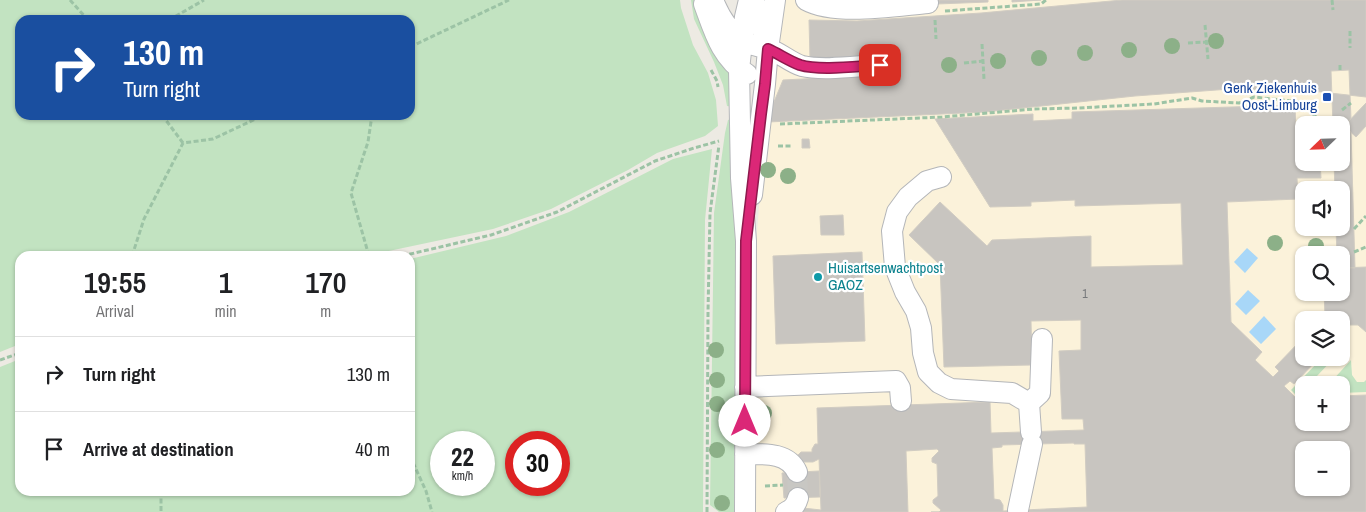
<!DOCTYPE html>
<meta charset="utf-8">
<style>
:root{--surface:#fff;--page:#f6f6f6;--text:#202124;--muted:#757577;--line:#e0e0e0}
body{margin:0;font-family:"Archivo Narrow",sans-serif;background:var(--page);color:var(--text);height:100vh;display:flex;flex-direction:column;font-size:19px;white-space:nowrap}
*{box-sizing:border-box;margin:0}
p{font-size:16px;color:var(--muted)}
.icon{flex:none;width:28px;height:28px;fill:none;stroke:currentColor;stroke-width:2;stroke-linecap:round;stroke-linejoin:round}
.map{position:relative;flex:1;overflow:hidden}
.drawer{position:absolute;left:15px;top:251px;width:400px;height:245px;display:flex;flex-direction:column;background:var(--surface);border-radius:15px;box-shadow:0 1px 4px #0004}
.drawer>*{flex:none}
.guide{position:absolute;left:15px;top:15px;width:400px;height:105px;border-radius:15px;box-shadow:0 1px 4px #0004;background:#1a4fa0;color:#fff;overflow:hidden}
.needle{width:32px;rotate:247deg}
.buttons{position:absolute;left:1295px;top:116px;display:grid;gap:10px}
.buttons a{display:grid;place-items:center;width:55px;height:55px;border-radius:10px;background:var(--surface);box-shadow:0 1px 4px #0004;font-size:25px}
.speed{position:absolute;left:430px;top:431px;display:flex;gap:10px;font-size:25px;font-weight:700;text-align:center}
.speed>*{display:grid;place-content:center;width:65px;height:65px;border-radius:50%;background:var(--surface);box-shadow:0 1px 4px #0004;line-height:1}
.speed small{font-size:12px;font-weight:400}
.speed .limit{border:8px solid #d22;background:#fff;color:#111}
.pin{position:absolute;display:grid;place-items:center;width:42px;height:42px;color:#fff;margin:-21px;border-radius:10px;box-shadow:0 2px 8px #0006}
.me{position:absolute;width:55px;margin:-28px;rotate:0deg;stroke-linejoin:round;filter:drop-shadow(0 0 4px #0008)}
.turn{display:flex;align-items:center;gap:18px;height:105px;padding:0 25px;font-size:22px}
.turn .icon{width:65px;height:65px;stroke-width:2.5}
.turn b{display:block;font-size:35px;line-height:42px}
.eta{display:flex;justify-content:space-evenly;align-items:center;height:85px;text-align:center}
.eta b{font-size:30px;font-weight:600;line-height:35px}
ul{padding:0;list-style:none}
li{display:flex;align-items:center;gap:15px;height:75px;padding:0 25px;border-top:1px solid var(--line)}
li div{flex:1}
li b{display:block;font-size:19px}
li em{font-style:normal}
.map>svg:first-child{display:block}
.commercial{fill:#fbf2da;fill-rule:evenodd}
.green{fill:#c2e3c1;fill-rule:evenodd}
.water{fill:#a8d7f8}
.building{fill:#c8c5c0;stroke:#d1ccc2;fill-rule:evenodd}
.lines{fill:none;stroke-linecap:round;stroke-linejoin:round}
.minor-tunnel{stroke:#c8c7c3;stroke-width:20;stroke-dasharray:20 10;stroke-linecap:butt}
.minor-casing{stroke:#b4b6b9;stroke-width:22}
.path{stroke:#9cc3a5;stroke-width:3;stroke-dasharray:5 2.5;stroke-linecap:butt}
.minor{stroke:#fff;stroke-width:20}
.tree{fill:#8cb088}
.route-casing{stroke:#8e194d;stroke-width:12}
.route{stroke:#db2777;stroke-width:9}
.transit-dot{fill:#1a4fb4;stroke:#fff;stroke-width:2}
.culture-dot{fill:#0f9aa8;stroke:#fff;stroke-width:2}
.labels{text-anchor:middle;stroke-width:4.5;stroke-linejoin:round;paint-order:stroke}
.number-label{font-size:12px;fill:#76787a}
.transit-label{font-size:15px;fill:#164399;stroke:#fff;text-anchor:end}
.culture-label{font-size:15px;fill:#0d838f;stroke:#fff;text-anchor:start}
</style>
<div class="map">
<svg width="1366" height="512" viewBox="0 0 1366 512">
<rect width="100%" height="100%" fill="#edeae3"/>
<path class="commercial" d="M785,0H1366V512H753L756,353V246L763,152ZM1304,125H1341V162H1304ZM1304,190H1341V228H1304ZM1304,255H1341V292H1304ZM1304,320H1341V358H1304ZM1304,385H1341V422H1304ZM1304,450H1341V488H1304Z"/>
<path class="green" d="M0,0H680L681,8L693,45L708,73L716,100L718,126L705,136L657,153L628,170L551,209L493,229L365,256H20V344L0,352ZM20,20H410V115H20Z
M691,0H698L729,67L734,107L727,106L723,85L714,62L694,19Z
M735,117L737,209L734,512H719L710,505L714,213L725,133L728,120Z
M712,149L705,220L703,512H0V367L20,359V491H410V259L506,236L569,212L673,159ZM441,442H484V485H441ZM559,442V485H516V442Z
M1322,358H1334L1317,376L1324,382L1330,383L1351,360L1352,375L1357,382H1364L1366,380V392L1341,393V385H1304V397L1301,400L1291,390Z"/>
<path class="water" d="M1247,248L1258,258L1245,273L1234,262Z
M1248,290L1260,301L1246,315L1235,304Z
M1264,316L1276,329L1261,344L1249,332Z"/>
<path class="building" d="M936,0H988V2L937,4Z
M1012,0H1041L1012,2Z
M1122,0H1366V97L1312,91L1230,89L1135,96L985,112L768,122L769,114L783,80L881,75L810,59L809,20L857,21L981,13Z
M1349,70L1351,119L1344,126L1351,132L1355,268H1341V255H1337L1336,228H1341V190H1335L1334,162H1341V125H1333L1331,71Z
M1366,103V126L1356,137L1344,126Z
M1295,105L1296,131H1304V162H1320L1321,178H1297L1298,199L1227,202L1231,322L1262,352L1255,360L1273,377L1279,371L1275,367L1304,337V358H1319L1294,384L1290,381L1284,386L1302,404L1304,402V422H1341V396L1366,395V512H931H939L941,510L933,503V500L938,496L937,464L932,462V458L939,451L937,449L906,451L908,512H800L803,508L821,510L819,459L813,462H801L798,459V455L801,452H812V449L815,444H818L817,408L990,402L991,433L1084,430L1083,419H1062L1059,351L1081,350V320L1031,321L1032,365L944,367L940,265L909,235L940,202L987,246L992,240L1091,236V267L1183,265L1181,203L1075,206V200L1031,202V206L990,207L935,119L1033,114V121L1072,119V112ZM1074,443V444H1085L1087,507L1003,511V505L1000,500L994,499L992,448L1002,447V445ZM1304,450H1341V488H1304Z
M802,139H809L810,148H802Z
M843,215L844,235H821L820,216Z
M862,252L865,341L776,344L773,256Z
M1366,267V332L1358,325H1349L1341,333V320H1320L1325,315L1324,292H1341V268Z
M819,471L820,497L784,498L782,473Z"/>
<g class="lines">
<path class="minor-tunnel" d="M797,472L798,498"/>
<g class="minor-casing">
<path id="minor" d="M713,0C719,15 728,31 742,40C749,45 759,46 768,49C780,52 789,62 802,66C823,71 857,66 880,65
M806,0C835,16 894,6 928,3
M704,4C714,31 721,58 747,74
M769,42L775,0
M941,177L927,181L908,197L897,212L892,231L895,267L905,292L916,311L921,328L923,353L928,372L939,383L951,389L1012,393L1029,403L1031,432
M752,195L765,84L768,49L754,0
M745,387L896,381L900,388L901,401
M1029,403L1040,393L1042,339
M745,454C764,454 788,452 797,472
M1018,510L1032,444
M745,512L746,241L741,178L739,69L745,17L749,0
M786,512C793,509 796,505 798,498"/>
</g>
<path class="path" d="M70,0L88,20
M1332,0L1333,10
M945,11L1041,4L1046,0
M169,20L204,0
M935,20L936,39
M1205,25L1208,59
M1350,31V48
M1188,43L1206,42
M982,44L984,79
M410,47L509,0
M964,63L983,61
M1340,65V71
M711,70L717,81L718,87
M1342,110L1351,103
M162,115L183,143
M780,124L942,117L1034,109L1078,108L1154,104L1192,98L1202,101L1239,103L1254,97L1301,102L1324,125
M778,146H793
M1354,229L1366,216
M1354,252L1366,247
M132,256L144,219L183,143L213,139L264,115
M369,256L351,193L368,142L372,115
M402,256L491,235L557,212L655,161L694,148L719,141
M0,360L20,353
M410,456L426,491L432,512
M765,486L783,485
M161,491V512
M707,512L708,312L710,213L719,145"/>
<use href="#minor" class="minor"/>
</g>
<g class="tree">
<circle cx="1216" cy="41" r="8"/>
<circle cx="1172" cy="46" r="8"/>
<circle cx="1129" cy="50" r="8"/>
<circle cx="1085" cy="53" r="8"/>
<circle cx="1039" cy="58" r="8"/>
<circle cx="998" cy="61" r="8"/>
<circle cx="949" cy="65" r="8"/>
<circle cx="768" cy="170" r="8"/>
<circle cx="788" cy="176" r="8"/>
<circle cx="1275" cy="243" r="8"/>
<circle cx="1316" cy="246" r="8"/>
<circle cx="716" cy="350" r="8"/>
<circle cx="717" cy="380" r="8"/>
<circle cx="717" cy="404" r="8"/>
<circle cx="764" cy="413" r="8"/>
<circle cx="717" cy="450" r="8"/>
<circle cx="722" cy="503" r="8"/>
</g>
<g class="lines">
<g class="route-casing">
<path id="route" d="M745,421L746,241L761,114L765,84L768,49C779,54 789,61 800,65C820,71 858,66 880,65"/>
</g>
<use href="#route" class="route"/>
</g>
<rect class="transit-dot" x="1322" y="92" width="10" height="10" rx="2.5"/>
<circle class="culture-dot" cx="818" cy="277" r="5"/>
<g class="labels">
<g class="number-label">
<text x="1085" y="298">1</text>
</g>
<g class="transit-label">
<text x="1317" y="93">Genk Ziekenhuis<tspan x="1317" dy="17">Oost-Limburg</tspan></text>
</g>
<g class="culture-label">
<text x="828" y="273">Huisartsenwachtpost<tspan x="828" dy="17">GAOZ</tspan></text>
</g>
</g>
</svg>
<div class="buttons">
<a><svg class="needle" viewBox="-14 -14 28 28"><path d="M0-13l5 13h-10z" fill="#e53935"/><path d="M0 13l5-13h-10z" fill="#757577"/></svg></a>
<a><svg class="icon" aria-label="sound" viewBox="0 0 24 24"><path d="M4 9h4l5-4v14l-5-4H4zM17 9q2 3 0 6"/></svg></a>
<a><svg class="icon" aria-label="search" viewBox="0 0 24 24"><circle cx="10" cy="10" r="6"/><path d="M15 15l6 6"/></svg></a>
<a><svg class="icon" aria-label="layers" viewBox="0 0 24 24"><path d="M12 4l9 5-9 5-9-5zM3 14l9 5 9-5"/></svg></a>
<a>+</a>
<a>−</a>
</div>
<div class="speed"><div>22<small>km/h</small></div><div class="limit">30</div></div>
<div class="pin" style="left:880px;top:65px;background:#d93025"><svg class="icon" aria-label="arrive" viewBox="0 0 24 24"><path d="M6 21V4h12l-3 4 3 4H6"/></svg></div>
<svg class="me" style="left:745px;top:421px" viewBox="-20 -20 40 40"><circle r="19" fill="#fff"/><path d="M0-13L10 11 0 6-10 11z" fill="#db2777"/></svg>
<div class="guide">
<div class="turn"><svg class="icon" aria-label="right" viewBox="0 0 24 24"><path d="M7 20v-9h11M14 6l5 5-5 5"/></svg><div><b>130 m</b>Turn right</div></div>
</div>
<section class="drawer">
<div class="eta">
<div><b>19:55</b><p>Arrival</p></div>
<div><b>1</b><p>min</p></div>
<div><b>170</b><p>m</p></div>
</div>
<ul>
<li><svg class="icon" aria-label="right" viewBox="0 0 24 24"><path d="M7 20v-9h11M14 6l5 5-5 5"/></svg><div><b>Turn right</b></div><em>130 m</em></li>
<li><svg class="icon" aria-label="arrive" viewBox="0 0 24 24"><path d="M6 21V4h12l-3 4 3 4H6"/></svg><div><b>Arrive at destination</b></div><em>40 m</em></li>
</ul>
</section>
</div>
